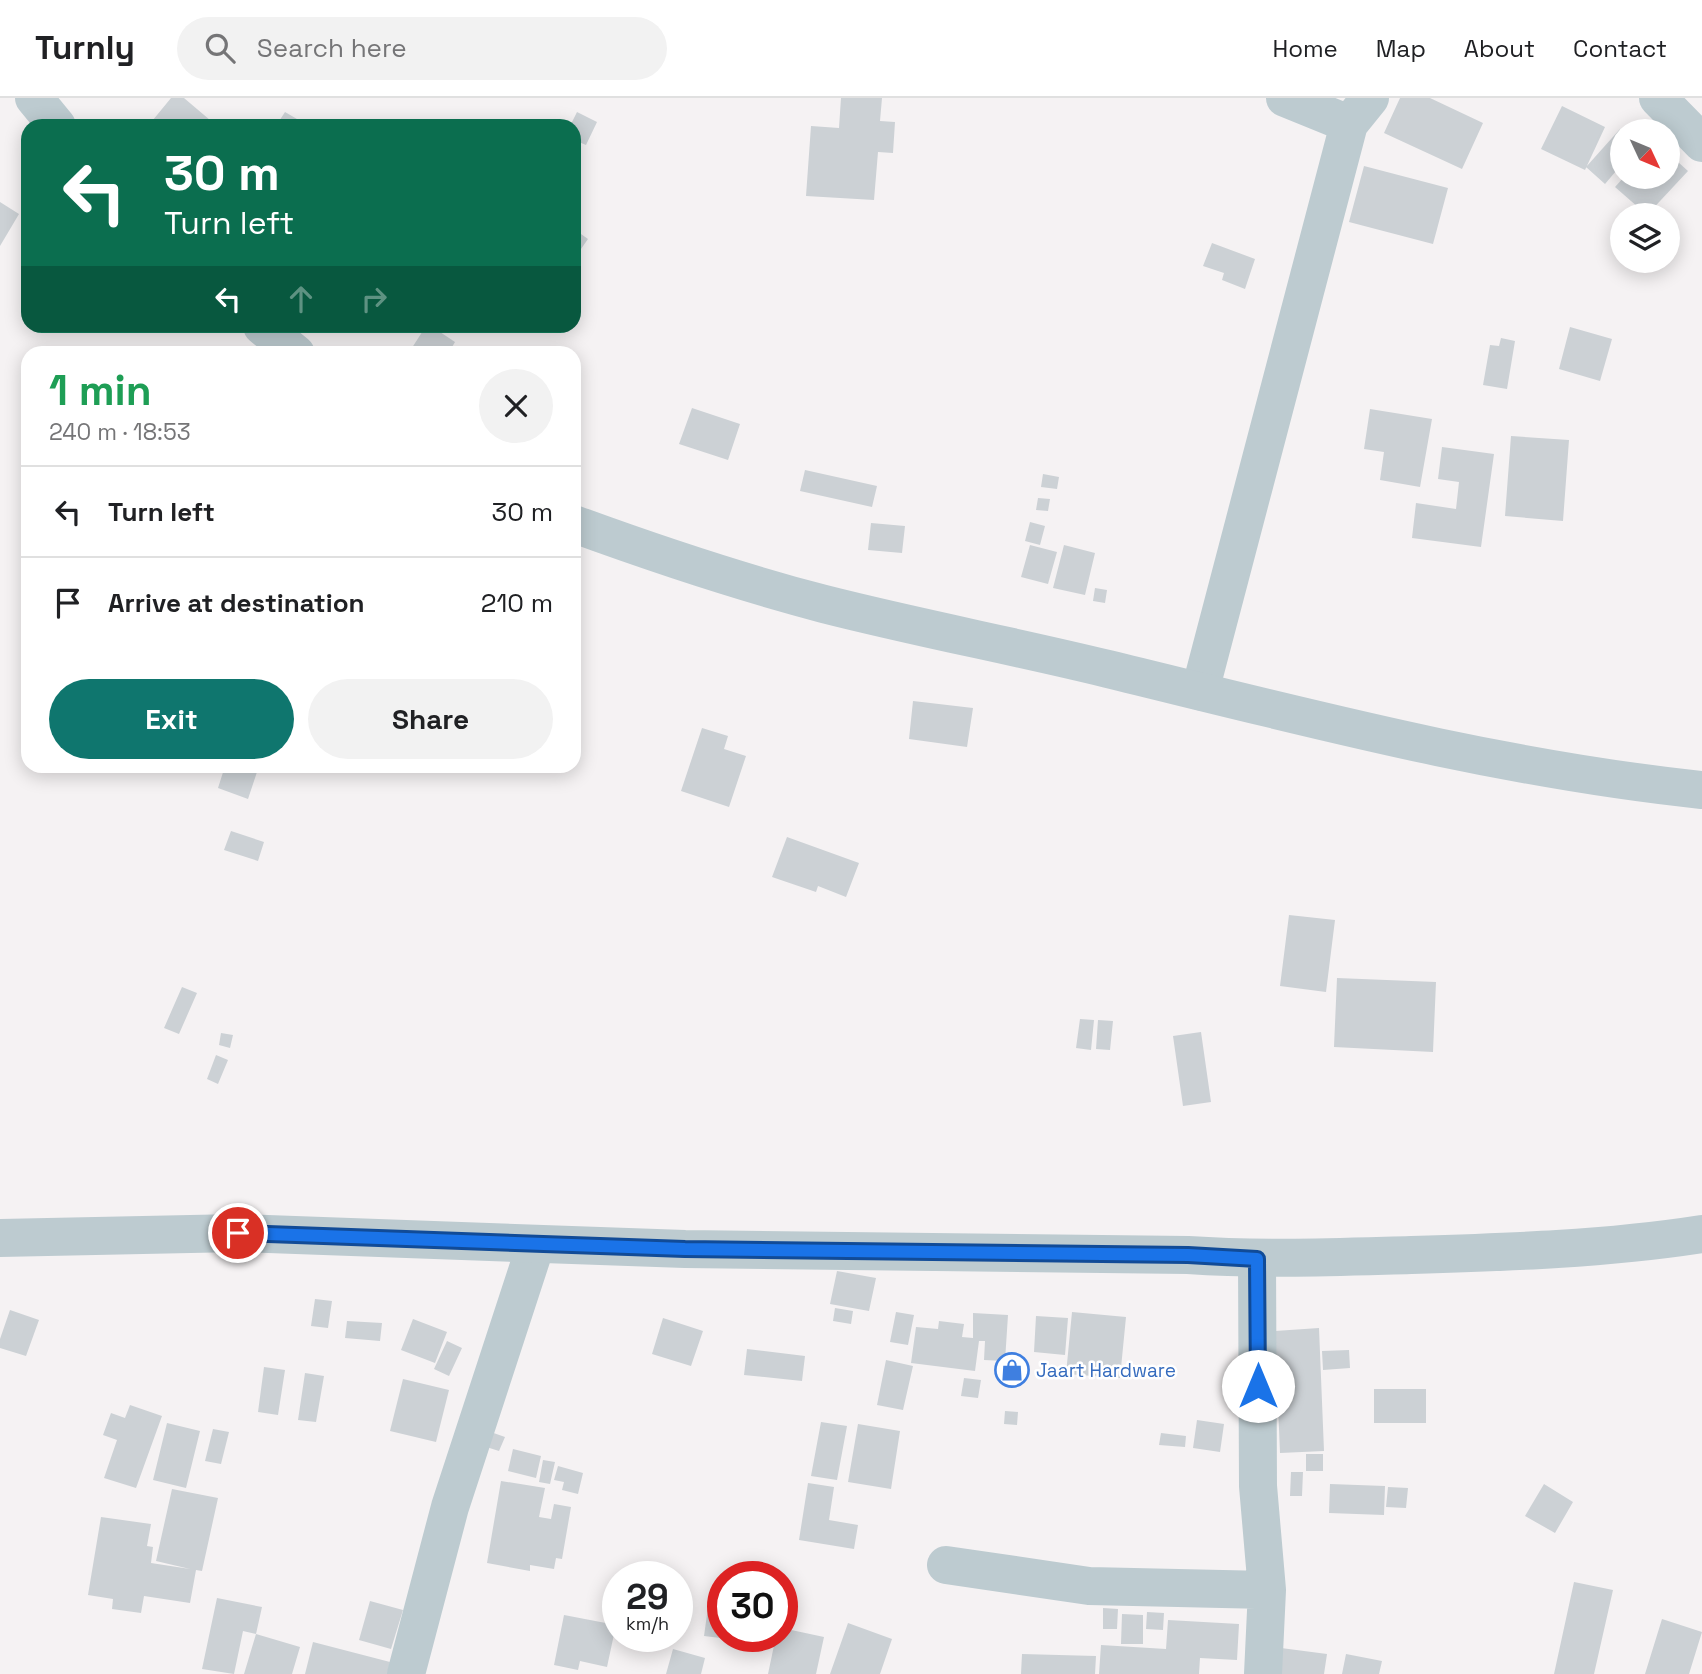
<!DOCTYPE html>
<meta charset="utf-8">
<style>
:root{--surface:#fff;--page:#f2f2f2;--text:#202124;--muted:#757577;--line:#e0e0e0;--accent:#0f766e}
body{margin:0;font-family:"Space Grotesk",sans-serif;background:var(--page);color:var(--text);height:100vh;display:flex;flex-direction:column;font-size:26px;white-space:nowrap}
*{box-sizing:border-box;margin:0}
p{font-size:23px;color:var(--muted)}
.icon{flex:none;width:38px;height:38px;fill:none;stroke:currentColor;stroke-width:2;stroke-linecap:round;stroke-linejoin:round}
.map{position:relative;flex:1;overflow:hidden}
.sheet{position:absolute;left:21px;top:248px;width:560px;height:427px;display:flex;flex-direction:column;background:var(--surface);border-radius:21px;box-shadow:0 4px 18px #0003}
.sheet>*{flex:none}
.top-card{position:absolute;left:21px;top:21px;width:560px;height:214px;border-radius:21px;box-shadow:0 4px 18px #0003;background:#0b6e4f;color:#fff;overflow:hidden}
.needle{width:46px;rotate:134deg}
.controls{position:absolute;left:1610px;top:21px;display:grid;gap:14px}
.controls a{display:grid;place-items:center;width:70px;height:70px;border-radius:50%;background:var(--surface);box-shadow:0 4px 18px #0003;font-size:35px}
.speed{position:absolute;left:602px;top:1463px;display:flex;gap:14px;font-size:35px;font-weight:700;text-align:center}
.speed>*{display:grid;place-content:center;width:91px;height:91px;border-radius:50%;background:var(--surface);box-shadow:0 4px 18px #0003;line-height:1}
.speed small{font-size:18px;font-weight:400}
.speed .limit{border:10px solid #d22;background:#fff;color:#111}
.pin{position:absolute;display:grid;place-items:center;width:60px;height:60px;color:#fff;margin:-30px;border:4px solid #fff;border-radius:50%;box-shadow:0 2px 7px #0007}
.me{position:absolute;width:77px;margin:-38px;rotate:0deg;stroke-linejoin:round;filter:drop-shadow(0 0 5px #0008)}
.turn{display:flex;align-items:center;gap:24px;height:147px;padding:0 28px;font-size:32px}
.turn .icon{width:91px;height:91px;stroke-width:2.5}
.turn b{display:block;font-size:49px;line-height:60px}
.lanes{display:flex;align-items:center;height:66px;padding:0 28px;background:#0003;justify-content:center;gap:35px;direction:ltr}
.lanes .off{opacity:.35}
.round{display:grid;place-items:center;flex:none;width:74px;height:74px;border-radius:37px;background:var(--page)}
.overview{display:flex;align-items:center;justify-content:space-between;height:119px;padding:0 28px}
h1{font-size:42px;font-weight:700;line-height:52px;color:#1e9e55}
.cta{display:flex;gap:14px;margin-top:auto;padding:14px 28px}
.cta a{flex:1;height:80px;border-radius:42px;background:var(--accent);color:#fff;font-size:28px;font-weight:700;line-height:80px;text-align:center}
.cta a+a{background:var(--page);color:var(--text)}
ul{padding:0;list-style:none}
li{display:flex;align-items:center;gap:21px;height:91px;padding:0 28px;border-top:2px solid var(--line)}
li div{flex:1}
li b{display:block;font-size:26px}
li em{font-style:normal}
header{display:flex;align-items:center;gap:42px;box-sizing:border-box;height:98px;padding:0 35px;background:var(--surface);border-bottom:2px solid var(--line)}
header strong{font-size:33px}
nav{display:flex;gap:38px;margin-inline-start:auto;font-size:24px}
.search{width:490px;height:63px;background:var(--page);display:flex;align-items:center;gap:18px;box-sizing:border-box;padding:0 24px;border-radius:38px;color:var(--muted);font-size:26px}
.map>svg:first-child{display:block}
.building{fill:#ccd1d5}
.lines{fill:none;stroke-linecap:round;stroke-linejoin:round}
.minor{stroke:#bdcbd0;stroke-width:38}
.tertiary{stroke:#bdcbd0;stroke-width:38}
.route-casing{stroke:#114b97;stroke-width:18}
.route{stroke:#1a73e8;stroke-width:12}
.labels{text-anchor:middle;stroke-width:5;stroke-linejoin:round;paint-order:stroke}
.shop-label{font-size:19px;fill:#366cbe;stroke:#fff;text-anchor:start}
</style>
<header>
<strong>Turnly</strong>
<div class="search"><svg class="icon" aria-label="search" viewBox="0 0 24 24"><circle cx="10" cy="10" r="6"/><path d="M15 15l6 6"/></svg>Search here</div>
<nav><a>Home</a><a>Map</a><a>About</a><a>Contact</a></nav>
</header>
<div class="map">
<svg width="1702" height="1576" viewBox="0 0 1702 1576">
<rect width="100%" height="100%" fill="#f5f2f3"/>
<path class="building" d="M171,0H184L217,28H148Z
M841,0H882L880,23L895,24L893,55L878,54L874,102L806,98L811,28L839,30Z
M1400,0H1430L1483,25L1462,71L1384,35Z
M1562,8L1605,29L1585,72L1541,51Z
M285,14L309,28H276Z
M577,14L597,24L586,47L574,42V28H570Z
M1620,31L1622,66L1605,86L1586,69Z
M1668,55L1688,73L1647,117L1615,89L1624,79H1668Z
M1364,68L1448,90L1433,146L1349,124Z
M0,104L19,116L0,148Z
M574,131L588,141L574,161Z
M1212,145L1255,161L1245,191L1222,182L1224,175L1203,168Z
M426,228H431L455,244L448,256H408Z
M1570,229L1612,241L1600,283L1559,271Z
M1501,240L1515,243L1507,291L1483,287L1490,247L1499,248Z
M692,310L740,326L728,362L679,346Z
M1370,311L1432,321L1420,389L1380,382L1384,354L1364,351Z
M1511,338L1569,342L1563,423L1505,418Z
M1442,349L1494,356L1481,449L1412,440L1416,405L1456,411L1459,384L1438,381Z
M805,372L877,388L872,409L800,393Z
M1043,376L1059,379L1057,391L1041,389Z
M1038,400L1050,401L1048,413L1036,412Z
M1030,424L1045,428L1040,447L1025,443Z
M871,425L905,428L902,455L868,452Z
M1030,447L1057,454L1048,486L1021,479Z
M1064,447L1095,455L1085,497L1053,490Z
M1095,490L1107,492L1105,505L1093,503Z
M913,603L973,610L967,649L909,641Z
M702,630L728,638L724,651L746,658L729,709L681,693Z
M225,668H259L248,701L218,690Z
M231,733L264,744L258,763L224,752Z
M787,739L859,765L846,799L818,788L816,794L772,779Z
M1289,817L1335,822L1326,894L1280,888Z
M1337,880L1436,884L1433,954L1334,949Z
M182,889L197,895L179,936L164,930Z
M1080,921L1094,922L1091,952L1076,950Z
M1098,922L1113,923L1110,952L1096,951Z
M1201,934L1211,1004L1183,1008L1173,938Z
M221,935L233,937L230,950L219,947Z
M216,957L228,962L218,986L207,981Z
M837,1173L876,1180L869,1213L830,1206Z
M315,1201L332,1203L328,1230L311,1228Z
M835,1210L853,1213L851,1226L833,1223Z
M10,1212L39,1222L26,1258L0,1250V1241Z
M896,1214L914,1217L908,1247L890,1244Z
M1072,1214L1126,1219L1120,1280L1066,1276Z
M973,1215L1008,1217L1005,1263L984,1262L985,1243H979L975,1273L911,1265L916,1229L938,1231L939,1223L964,1226L962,1239L973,1240Z
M1036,1218L1068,1220L1065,1257L1034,1254Z
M663,1220L703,1233L691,1268L652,1256Z
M413,1221L447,1234L435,1265L401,1252Z
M347,1223L382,1225L380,1243L345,1240Z
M1319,1230L1324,1353L1280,1355L1275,1233Z
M447,1243L462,1250L449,1278L434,1271Z
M747,1251L805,1258L802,1283L744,1277Z
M1349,1252L1350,1270L1323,1272L1322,1253Z
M886,1262L913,1268L903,1312L877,1307Z
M264,1269L285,1272L278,1317L258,1314Z
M305,1275L324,1278L316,1324L298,1322Z
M964,1280L981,1282L978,1300L961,1298Z
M403,1281L449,1292L436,1344L390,1333Z
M1374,1291H1426V1325H1374Z
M130,1307L162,1318L136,1390L104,1380L117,1342L103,1337L111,1315L125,1320Z
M1005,1313L1018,1314L1017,1327L1004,1326Z
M1197,1322L1224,1326L1220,1354L1193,1350Z
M821,1324L847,1328L837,1382L811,1378Z
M167,1325L200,1333L186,1390L153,1382Z
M858,1326L900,1333L891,1391L848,1384Z
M213,1331L229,1334L221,1366L205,1363Z
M485,1332L505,1339L499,1353L480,1347Z
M1161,1335L1186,1338L1185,1349L1159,1347Z
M513,1351L541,1358L536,1380L508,1373Z
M1306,1356H1323V1373H1306Z
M543,1362L555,1364L550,1386L539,1384Z
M558,1368L583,1375L578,1396L562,1392L564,1384L554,1382Z
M1291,1374H1303L1302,1398H1290Z
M501,1383L545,1390L539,1419L551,1421L554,1406L571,1409L562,1461L556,1460L554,1471L530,1467V1473L487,1465Z
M808,1385L834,1389L829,1422L858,1427L854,1451L799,1442Z
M1330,1386L1385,1388L1384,1417L1329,1415Z
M1544,1386L1573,1404L1555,1435L1525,1418Z
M1388,1389L1408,1390L1406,1410L1386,1409Z
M172,1391L218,1400L202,1473L196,1472L190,1505L144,1498L141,1515L112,1511L113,1501L88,1497L101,1419L151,1426L147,1448L153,1449L151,1465L190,1471L156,1463Z
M1574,1484L1613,1492L1594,1576H1554Z
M710,1495L723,1496V1538H737V1542L704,1538Z
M217,1500L262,1509L256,1536L243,1533L234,1576L202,1571Z
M370,1503L403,1512L391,1551L359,1542Z
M1103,1510L1118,1511L1117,1531H1103Z
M1147,1514L1164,1515L1163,1532L1146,1531Z
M1122,1516L1143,1517V1546H1121Z
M564,1517L616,1527L607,1569L580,1563L578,1572L554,1567Z
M1662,1521L1702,1534L1689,1576H1645Z
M1168,1522L1239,1526L1237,1562L1200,1560L1199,1576H1099L1101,1547L1166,1551Z
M848,1525L892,1541L880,1576H830Z
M782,1530L824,1539L816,1576H768L776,1538H782Z
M256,1536L300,1549L292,1576H244Z
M313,1544L390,1564L387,1576H305Z
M1281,1550L1327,1556L1324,1576H1277Z
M673,1551L705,1560L701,1576H666Z
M1022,1556L1096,1558L1095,1576H1021Z
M1346,1556L1382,1563L1379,1576H1342Z"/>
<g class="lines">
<path class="minor" d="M1658,0L1702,45
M1349,26L1370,0
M1203,594L1200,593L1349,26L1285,0
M1257,1161L1258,1388L1267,1492L1263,1576
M946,1467L1089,1488L1267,1492
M406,1576L450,1409L536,1146"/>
<path class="tertiary" d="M34,0L57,28
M262,228L296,256
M574,426C656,456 740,484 824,506C918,530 1014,548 1108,571C1305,619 1500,671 1702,692
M0,1140L238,1135L685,1151L1188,1157C1263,1162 1336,1159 1411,1157C1508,1154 1606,1151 1702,1136"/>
</g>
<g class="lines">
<g class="route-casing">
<path id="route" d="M238,1135L685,1151L1188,1157L1257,1161L1258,1288"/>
</g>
<use href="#route" class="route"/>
</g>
<defs>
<g id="shop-ring" transform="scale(1.75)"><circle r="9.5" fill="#fff" stroke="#3f7fe0" stroke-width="1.5"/><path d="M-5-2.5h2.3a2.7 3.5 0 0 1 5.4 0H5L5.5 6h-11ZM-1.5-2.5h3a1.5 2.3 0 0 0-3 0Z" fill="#3f7fe0"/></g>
</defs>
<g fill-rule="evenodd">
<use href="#shop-ring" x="1012" y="1272"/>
</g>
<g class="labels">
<g class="shop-label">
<text x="1036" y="1279">Jaart Hardware</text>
</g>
</g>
</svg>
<div class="controls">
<a><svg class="needle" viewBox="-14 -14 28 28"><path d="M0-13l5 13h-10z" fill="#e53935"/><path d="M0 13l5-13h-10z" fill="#757577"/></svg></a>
<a><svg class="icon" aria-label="layers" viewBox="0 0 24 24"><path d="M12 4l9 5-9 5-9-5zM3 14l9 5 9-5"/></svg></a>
</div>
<div class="speed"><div>29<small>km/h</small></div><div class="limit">30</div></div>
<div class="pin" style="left:238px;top:1135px;background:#d93025"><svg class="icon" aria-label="arrive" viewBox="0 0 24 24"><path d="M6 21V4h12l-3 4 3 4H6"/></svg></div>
<svg class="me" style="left:1258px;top:1288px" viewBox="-20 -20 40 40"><circle r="19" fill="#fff"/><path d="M0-13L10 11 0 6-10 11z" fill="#1a73e8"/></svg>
<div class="top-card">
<div class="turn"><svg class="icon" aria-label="left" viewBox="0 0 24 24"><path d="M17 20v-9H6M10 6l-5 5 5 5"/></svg><div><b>30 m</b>Turn left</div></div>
<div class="lanes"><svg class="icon" aria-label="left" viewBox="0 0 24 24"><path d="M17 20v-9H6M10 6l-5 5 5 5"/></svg><svg class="icon off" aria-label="ahead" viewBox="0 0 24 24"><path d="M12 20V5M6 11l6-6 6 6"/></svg><svg class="icon off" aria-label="right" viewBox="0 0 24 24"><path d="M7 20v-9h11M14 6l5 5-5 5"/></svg></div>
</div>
<section class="sheet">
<div class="overview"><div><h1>1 min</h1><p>240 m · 18:53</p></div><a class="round"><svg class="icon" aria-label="close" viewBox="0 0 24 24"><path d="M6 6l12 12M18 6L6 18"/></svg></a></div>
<ul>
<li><svg class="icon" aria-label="left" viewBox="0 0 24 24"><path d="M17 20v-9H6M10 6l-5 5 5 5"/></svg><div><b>Turn left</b></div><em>30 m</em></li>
<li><svg class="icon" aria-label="arrive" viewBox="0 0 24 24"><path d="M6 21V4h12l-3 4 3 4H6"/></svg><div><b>Arrive at destination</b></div><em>210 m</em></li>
</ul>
<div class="cta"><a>Exit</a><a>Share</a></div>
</section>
</div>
